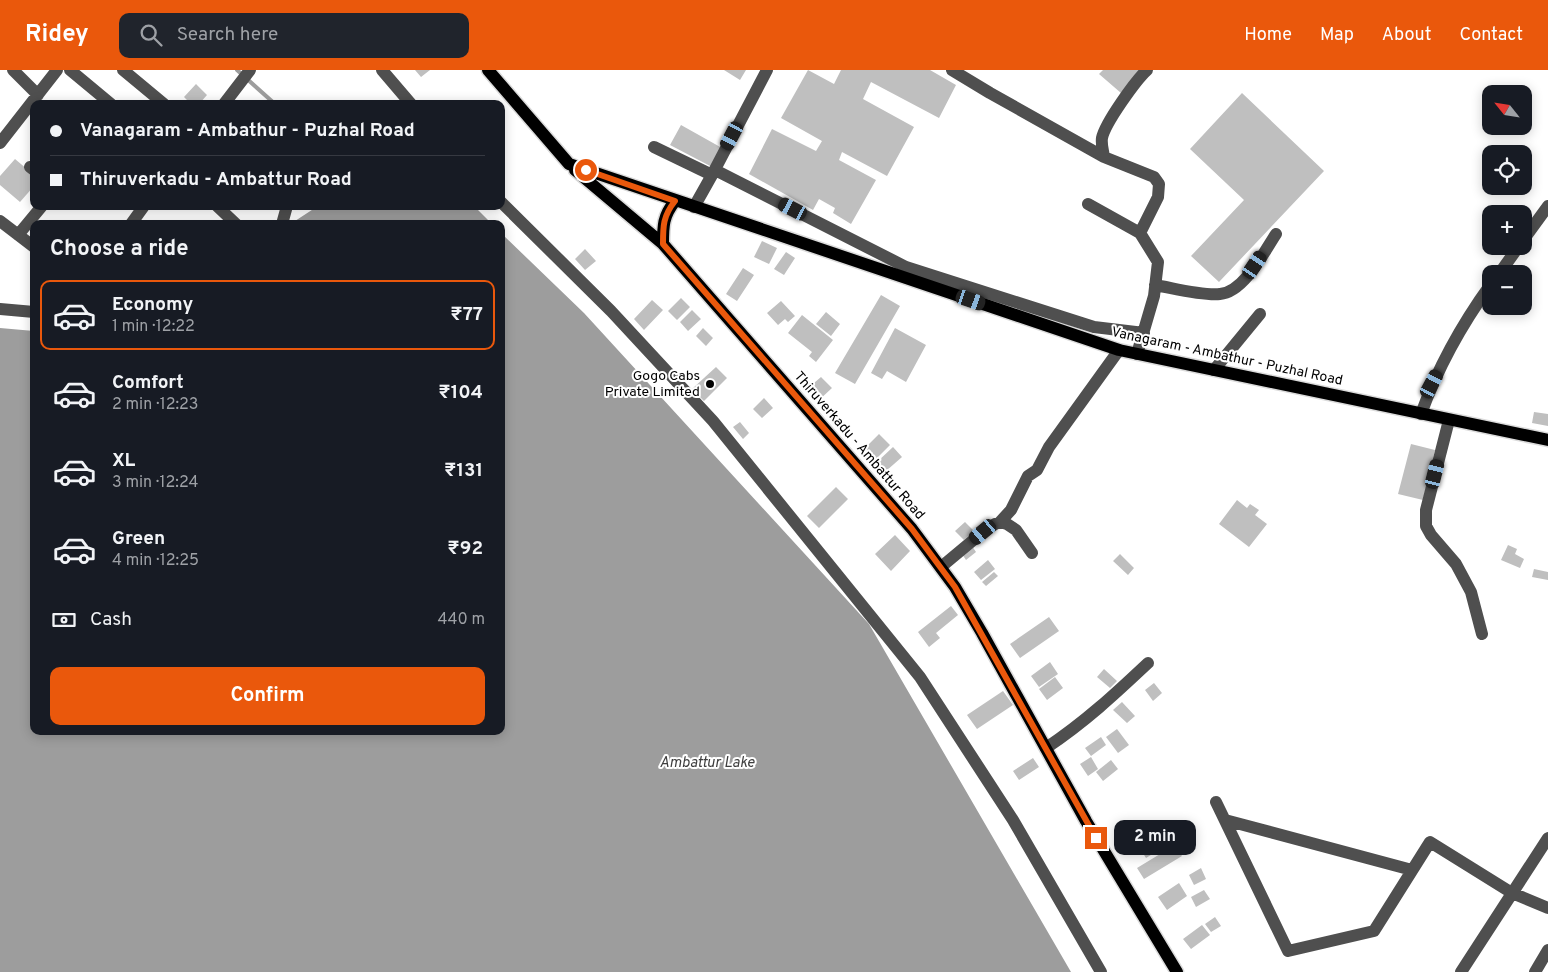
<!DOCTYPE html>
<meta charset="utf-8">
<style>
body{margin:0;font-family:Overpass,sans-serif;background:#20242c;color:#f1f3f6;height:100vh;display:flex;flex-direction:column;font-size:19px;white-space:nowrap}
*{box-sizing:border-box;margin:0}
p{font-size:16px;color:#9ea1a6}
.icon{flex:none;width:28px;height:28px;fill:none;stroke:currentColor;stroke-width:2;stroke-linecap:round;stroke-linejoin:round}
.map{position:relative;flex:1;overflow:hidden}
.sheet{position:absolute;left:30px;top:150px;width:475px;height:515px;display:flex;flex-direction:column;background:#171b24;border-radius:10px;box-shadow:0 2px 12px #0003}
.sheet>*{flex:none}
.hud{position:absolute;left:30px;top:30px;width:475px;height:110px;border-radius:10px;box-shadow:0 2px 12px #0003;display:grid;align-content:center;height:110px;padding:0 20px;background:#171b24}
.needle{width:32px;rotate:300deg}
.buttons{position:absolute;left:1482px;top:15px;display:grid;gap:10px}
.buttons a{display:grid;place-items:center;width:50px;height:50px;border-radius:10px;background:#171b24;box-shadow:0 2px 12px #0003;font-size:25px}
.end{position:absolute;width:22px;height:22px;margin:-11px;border:6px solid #ea580c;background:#fff;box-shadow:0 0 0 2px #fff}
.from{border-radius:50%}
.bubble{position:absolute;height:35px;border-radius:10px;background:#171b24;box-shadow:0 2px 12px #0003;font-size:16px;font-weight:700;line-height:35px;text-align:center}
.car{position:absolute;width:15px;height:30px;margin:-15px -8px;border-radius:6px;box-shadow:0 0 4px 1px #0007;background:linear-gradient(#222 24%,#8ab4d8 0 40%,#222 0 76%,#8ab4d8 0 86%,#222 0)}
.hud b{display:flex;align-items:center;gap:18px;height:48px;font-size:19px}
.hud b+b{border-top:1px solid #363941}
.hud i{width:12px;height:12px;background:#f1f3f6}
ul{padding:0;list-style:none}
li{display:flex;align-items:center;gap:15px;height:70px;margin:0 10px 8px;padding:0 10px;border:2px solid transparent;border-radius:10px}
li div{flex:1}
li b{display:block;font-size:19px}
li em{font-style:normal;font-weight:700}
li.active{border-color:#ea580c}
li>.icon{width:45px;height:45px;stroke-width:1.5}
h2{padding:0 20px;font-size:22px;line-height:60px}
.pay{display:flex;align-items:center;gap:12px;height:55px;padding:0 20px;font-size:19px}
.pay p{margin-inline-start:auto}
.button{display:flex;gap:10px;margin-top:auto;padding:10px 20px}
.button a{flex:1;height:58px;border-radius:10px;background:#ea580c;color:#fff;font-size:20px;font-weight:700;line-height:58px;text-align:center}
header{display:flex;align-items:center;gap:30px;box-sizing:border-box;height:70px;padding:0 25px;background:#ea580c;color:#fff}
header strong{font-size:24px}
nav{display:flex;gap:28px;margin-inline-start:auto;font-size:18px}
.search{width:350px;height:45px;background:#20242c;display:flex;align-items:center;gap:12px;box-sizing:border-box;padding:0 18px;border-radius:10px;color:#9ea1a6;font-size:19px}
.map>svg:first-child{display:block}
</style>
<header>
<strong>Ridey</strong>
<div class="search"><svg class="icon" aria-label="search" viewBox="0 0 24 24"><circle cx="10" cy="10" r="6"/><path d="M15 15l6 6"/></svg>Search here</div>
<nav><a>Home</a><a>Map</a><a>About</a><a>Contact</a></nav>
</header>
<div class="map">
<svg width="1548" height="902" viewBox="0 0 1548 902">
<rect width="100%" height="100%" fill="#fff"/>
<path fill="#9d9d9d" d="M318 136H474L492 154H294L295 151Z
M501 163 584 243 869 554 1071 902H0V258L34 261V661H501Z"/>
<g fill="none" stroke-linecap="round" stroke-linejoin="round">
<path stroke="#9d9d9d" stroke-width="4" d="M237 0 275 34"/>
</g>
<path fill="#bfbfbf" d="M415 0H430L421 7Z
M724 0H746L740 10Z
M808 0 834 14 841 0H930L956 15 939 48 871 12 863 29 914 57 887 106 842 82 839 90 876 110 851 154 833 143 835 138 819 129 813 140 749 104 772 59 816 81 822 71 781 48Z
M1103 0H1141L1121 23 1099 4Z
M196 14 207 25 199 34H191L184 27Z
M1242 23 1324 101 1219 212 1191 186 1244 130 1190 79Z
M681 55 722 78 712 97 670 75Z
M15 89 34 105V116L20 132 0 115V106Z
M762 171 777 178 769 194 754 187Z
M585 179 596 191 585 200 575 189Z
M786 182 795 188 784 205 774 199Z
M743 198 754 205 737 231 726 224Z
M881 225 900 236 855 314 835 303Z
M681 228 690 237 677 250 668 241Z
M652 230 663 240 644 260 634 249Z
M781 231 795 246 788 252 785 249 778 255 767 243Z
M692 240 701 249 688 261 680 252Z
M826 242 840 254 831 266 816 254Z
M802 245 833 270 816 292 809 286 812 282 788 263Z
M703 258 713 268 706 276 696 266Z
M895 258 926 275 906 312 887 301 882 309 871 303Z
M716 297 727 308 704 331 692 319Z
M821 307 832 318 818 331 807 319Z
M764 328 773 338 762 348 753 339Z
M1534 342 1548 344V356L1532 353Z
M740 352 749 363 743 369 733 357Z
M879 364 890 375 876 389 865 378Z
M1411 374 1435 380 1423 430 1398 424Z
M893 377 902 387 886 401 877 392Z
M836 417 848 429 819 458 807 446Z
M1237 430 1247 438 1250 434 1259 440 1255 445 1267 454 1249 477 1219 454Z
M965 452 974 461 964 470 955 461Z
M895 465 910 481 891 501 875 484Z
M1508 475 1517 479 1515 484 1524 489 1520 498 1501 490Z
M972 476 976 482 966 490 962 484Z
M1120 484 1134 498 1128 505 1113 491Z
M988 490 995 499 981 510 974 502Z
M1534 499 1548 502V510L1532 507Z
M994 502 998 506 986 516 982 512Z
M951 536 958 545 936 563 940 568 929 577 918 562Z
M1049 547 1059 561 1020 588 1010 574Z
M1050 592 1058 604 1039 617 1031 606Z
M1104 599 1117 611 1110 618 1097 607Z
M1055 607 1063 618 1047 630 1039 619Z
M1154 613 1162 623 1153 631 1145 620Z
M1003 621 1013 635 977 659 967 645Z
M1122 632 1135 646 1127 653 1113 640Z
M1117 659 1129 675 1118 683 1106 667Z
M1101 667 1106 675 1091 686 1085 678Z
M1091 687 1098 699 1088 706 1080 694Z
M1033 688 1039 697 1019 710 1013 701Z
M1111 690 1118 699 1103 711 1096 702Z
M1164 760 1182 786 1144 809 1137 798 1165 781 1155 767Z
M1152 769 1159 780 1146 788 1139 777Z
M1201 798 1206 809 1194 815 1189 805Z
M1179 813 1187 826 1167 840 1158 827Z
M1204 820 1210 829 1196 837 1191 827Z
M1215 847 1221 856 1211 862 1205 854Z
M1202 855 1210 865 1191 879 1183 869Z"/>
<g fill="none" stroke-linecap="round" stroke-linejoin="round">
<g stroke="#dbdbdb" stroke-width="15">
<path id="major" d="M488 0 569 94 1119 280 1548 370
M575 100 663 174 912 459 955 517 982 563 1086 751 1177 902
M663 174C663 156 663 146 675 131"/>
</g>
<path stroke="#4f4f4f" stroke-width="12" d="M13 0 38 25
M70 0 111 34
M123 0 164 34
M382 0 411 34
M952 0 990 23 1104 87
M224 34 250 0
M0 73 57 0
M654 77 712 105 767 0
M30 97 34 100
M715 100 906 197 1094 257 1144 263
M501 132 611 241 713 351 920 607 1013 750 1101 902
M1088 134 1140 163 1158 192 1154 226 1137 284
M217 136 236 154
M694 137 712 105
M0 151 34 177
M131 154 144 136
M282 154 287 136
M1140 163 1158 127 1159 114 1154 107 1104 87C1103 80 1101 74 1102 68 1105 53 1136 10 1147 0
M18 165 42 136
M1524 169 1548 136
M1499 204 1519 176
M1155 215C1173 218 1202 226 1220 224 1244 222 1264 182 1276 164
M0 239 34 242
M1214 300 1260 244
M1421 344C1438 297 1462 254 1491 214
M1449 350 1426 440V456L1431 465 1456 494 1471 522 1482 564
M1000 452 1011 440 1028 406 1037 400 1049 377 1119 280
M941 497 983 462 995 454 1000 452 1007 454 1016 460 1032 483
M1046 678C1085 652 1115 624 1148 593
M1216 732 1288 881 1374 861 1430 772 1512 823 1548 838
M1225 750 1412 800
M1461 902 1548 768
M1535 902 1548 880"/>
<use href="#major" stroke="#000" stroke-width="12"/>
</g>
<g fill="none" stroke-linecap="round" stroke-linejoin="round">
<path stroke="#ea580c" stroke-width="6" d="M586 100 675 131C663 146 663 156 663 174L912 459 955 517 1096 768"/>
</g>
<circle fill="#000" stroke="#fff" stroke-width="2" cx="710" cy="314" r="5"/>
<g text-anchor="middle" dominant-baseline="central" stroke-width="4" stroke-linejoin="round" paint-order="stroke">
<g font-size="14" fill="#000" stroke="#fff">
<text transform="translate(1227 287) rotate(12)">Vanagaram - Ambathur - Puzhal Road</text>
<text transform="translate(859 376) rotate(49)">Thiruverkadu - Ambattur Road</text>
</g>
<g font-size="14" fill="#000" stroke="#fff" text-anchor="end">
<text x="700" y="306">Gogo Cabs<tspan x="700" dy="16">Private Limited</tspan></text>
</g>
<g font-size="15" font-style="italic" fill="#3e3e3e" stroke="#fff">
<text x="707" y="693">Ambattur Lake</text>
</g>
</g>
</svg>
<div class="buttons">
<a><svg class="needle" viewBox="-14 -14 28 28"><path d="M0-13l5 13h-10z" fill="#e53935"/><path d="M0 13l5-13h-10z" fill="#9ea1a6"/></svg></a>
<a><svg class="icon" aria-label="locate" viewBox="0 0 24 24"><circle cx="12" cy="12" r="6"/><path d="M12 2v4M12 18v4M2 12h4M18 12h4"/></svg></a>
<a>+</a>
<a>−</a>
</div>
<i class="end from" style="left:586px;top:100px"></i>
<i class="end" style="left:1096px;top:768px"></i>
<div class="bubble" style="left:1114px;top:750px;width:82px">2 min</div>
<i class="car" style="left:732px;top:66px;rotate:208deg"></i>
<i class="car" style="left:793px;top:139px;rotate:297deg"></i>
<i class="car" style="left:1255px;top:195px;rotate:34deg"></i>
<i class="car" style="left:971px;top:230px;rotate:109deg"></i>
<i class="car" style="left:1432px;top:314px;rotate:28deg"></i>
<i class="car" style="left:1435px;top:404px;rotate:14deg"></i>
<i class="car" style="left:983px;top:462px;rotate:230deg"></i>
<div class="hud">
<b><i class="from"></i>Vanagaram - Ambathur - Puzhal Road</b>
<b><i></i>Thiruverkadu - Ambattur Road</b>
</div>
<section class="sheet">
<h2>Choose a ride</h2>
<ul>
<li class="active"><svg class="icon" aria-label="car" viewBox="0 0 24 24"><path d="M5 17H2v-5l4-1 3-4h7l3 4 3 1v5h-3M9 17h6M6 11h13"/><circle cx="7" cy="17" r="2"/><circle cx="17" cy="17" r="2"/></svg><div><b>Economy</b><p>1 min · 12:22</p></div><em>₹77</em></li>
<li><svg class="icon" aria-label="car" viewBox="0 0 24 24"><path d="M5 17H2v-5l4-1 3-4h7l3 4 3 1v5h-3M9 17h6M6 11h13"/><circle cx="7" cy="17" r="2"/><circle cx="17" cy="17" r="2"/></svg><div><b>Comfort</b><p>2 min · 12:23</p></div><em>₹104</em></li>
<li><svg class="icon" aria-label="car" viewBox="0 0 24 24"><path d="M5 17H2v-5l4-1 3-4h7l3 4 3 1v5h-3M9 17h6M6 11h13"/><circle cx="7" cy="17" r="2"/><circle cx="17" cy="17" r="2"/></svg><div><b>XL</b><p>3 min · 12:24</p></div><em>₹131</em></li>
<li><svg class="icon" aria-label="car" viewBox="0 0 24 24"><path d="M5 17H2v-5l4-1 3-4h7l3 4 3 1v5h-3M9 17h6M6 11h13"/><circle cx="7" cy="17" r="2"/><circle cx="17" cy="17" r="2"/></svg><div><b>Green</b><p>4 min · 12:25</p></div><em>₹92</em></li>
</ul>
<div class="pay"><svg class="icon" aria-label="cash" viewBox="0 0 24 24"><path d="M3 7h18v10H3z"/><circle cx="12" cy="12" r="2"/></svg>Cash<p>440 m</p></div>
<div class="button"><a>Confirm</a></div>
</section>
</div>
